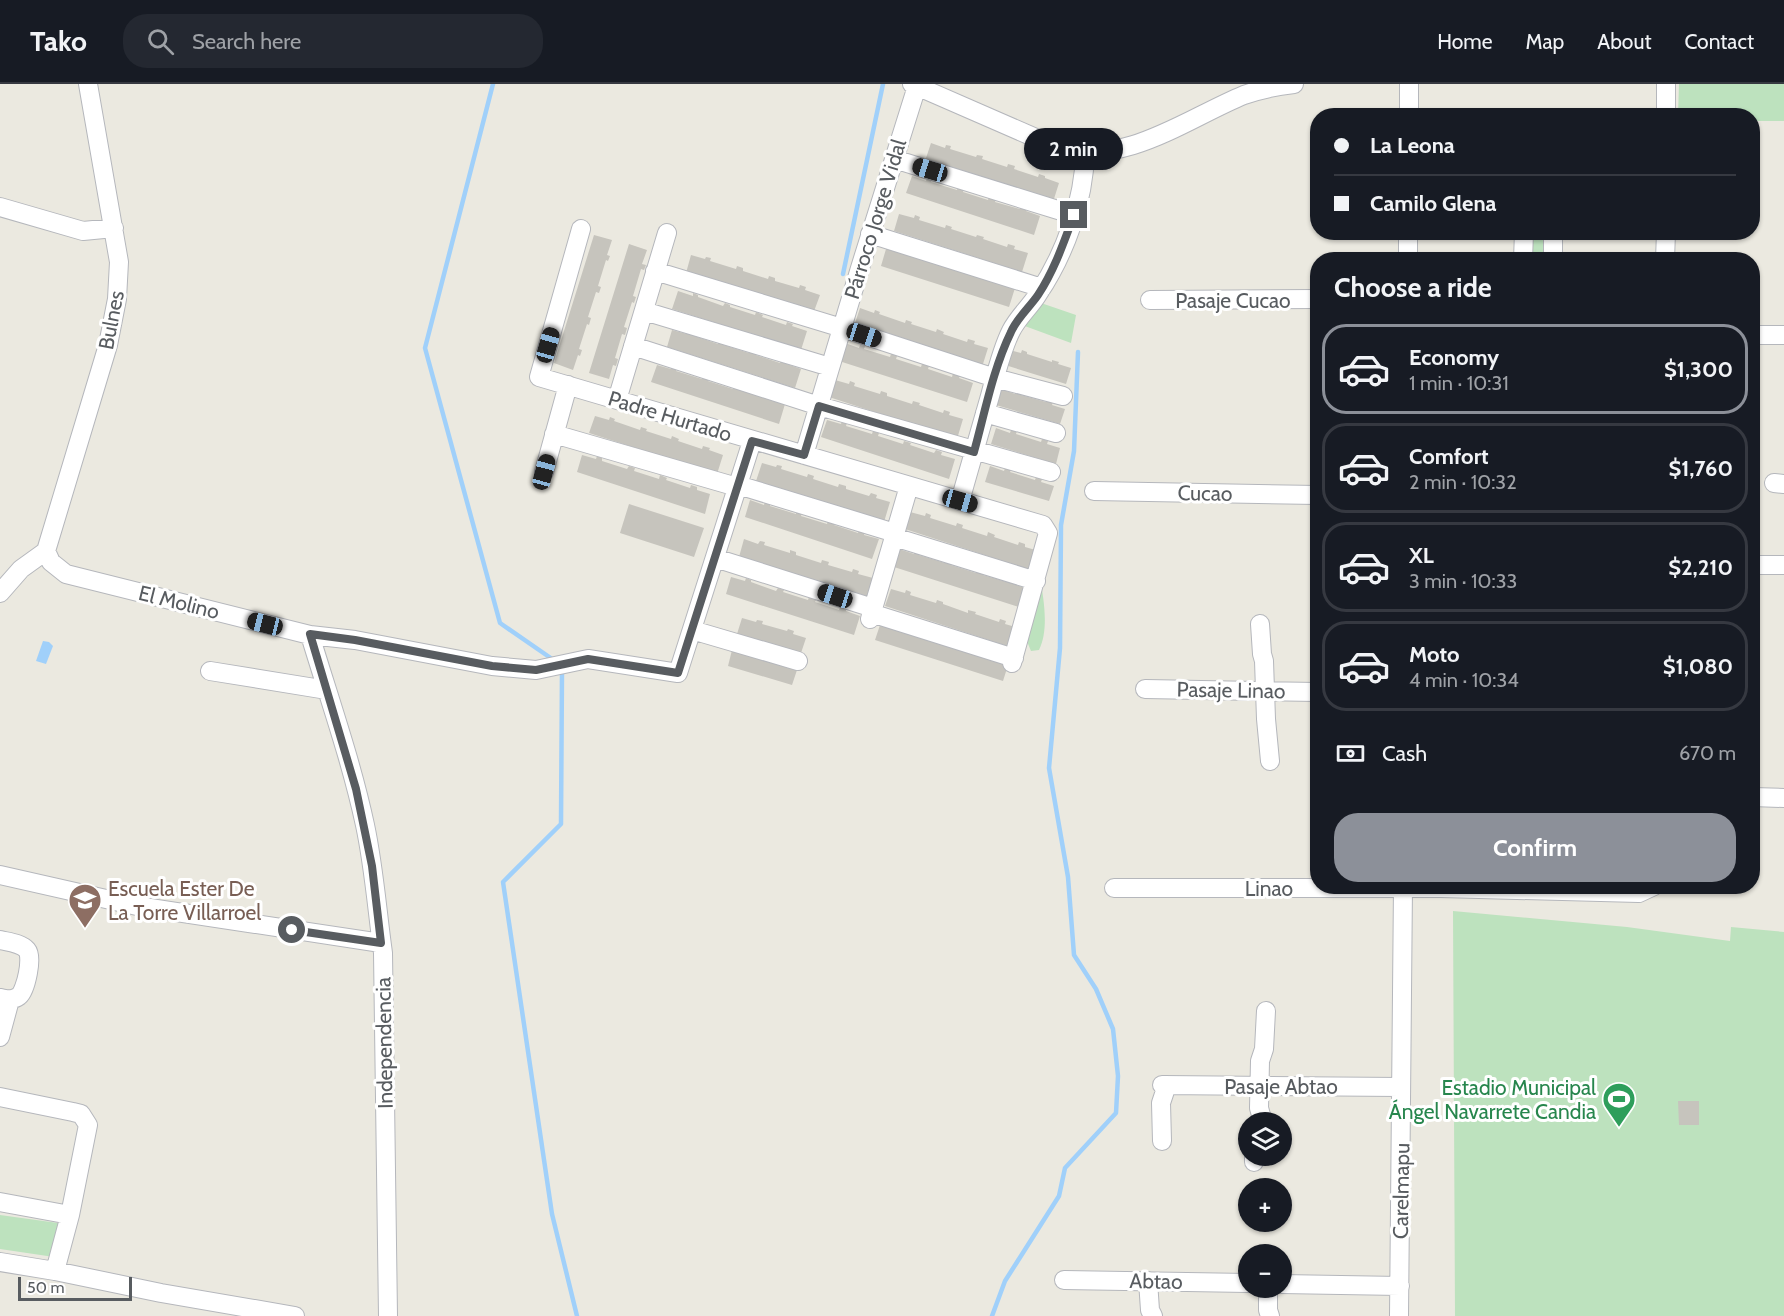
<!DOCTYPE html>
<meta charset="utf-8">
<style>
body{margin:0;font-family:Cabin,sans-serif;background:#242831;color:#f1f3f6;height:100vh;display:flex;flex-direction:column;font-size:22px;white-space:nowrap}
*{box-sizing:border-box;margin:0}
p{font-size:20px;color:#9ea1a6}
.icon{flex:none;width:33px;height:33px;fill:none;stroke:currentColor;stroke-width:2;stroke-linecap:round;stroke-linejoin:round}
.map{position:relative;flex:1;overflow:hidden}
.details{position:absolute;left:1310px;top:168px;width:450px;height:642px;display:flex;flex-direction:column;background:#171b24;border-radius:24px;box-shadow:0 2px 4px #0004}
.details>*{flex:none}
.guide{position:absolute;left:1310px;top:24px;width:450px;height:132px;border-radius:24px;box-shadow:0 2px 4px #0004;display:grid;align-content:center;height:132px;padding:0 24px;background:#171b24}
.tools{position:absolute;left:1238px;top:1028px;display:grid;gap:12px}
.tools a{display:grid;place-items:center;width:54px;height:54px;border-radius:50%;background:#171b24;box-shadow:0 2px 4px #0004;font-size:30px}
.scale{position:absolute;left:18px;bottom:15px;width:114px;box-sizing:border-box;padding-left:6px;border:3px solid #585c60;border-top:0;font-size:16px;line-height:21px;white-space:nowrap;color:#585c60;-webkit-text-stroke:4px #fff;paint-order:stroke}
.end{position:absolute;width:27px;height:27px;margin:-14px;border:8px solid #585c60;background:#fff;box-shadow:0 0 0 3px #fff}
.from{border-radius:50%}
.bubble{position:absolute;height:42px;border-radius:21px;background:#171b24;box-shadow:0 2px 4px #0004;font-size:20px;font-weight:700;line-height:42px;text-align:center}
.car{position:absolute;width:18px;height:36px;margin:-18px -9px;border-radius:8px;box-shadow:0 0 4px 2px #0007;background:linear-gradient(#222 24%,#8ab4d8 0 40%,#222 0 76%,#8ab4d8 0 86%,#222 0)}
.guide b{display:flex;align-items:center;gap:21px;height:57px;font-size:22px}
.guide b+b{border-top:2px solid #363941}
.guide i{width:15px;height:15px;background:#f1f3f6}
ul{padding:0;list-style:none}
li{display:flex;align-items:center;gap:18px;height:90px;margin:0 12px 9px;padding:0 12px;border:3px solid #363941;border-radius:24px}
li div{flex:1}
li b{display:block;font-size:22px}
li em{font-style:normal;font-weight:700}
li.current{border-color:#8c9099}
li>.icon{width:54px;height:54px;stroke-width:1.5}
h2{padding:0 24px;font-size:27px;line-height:72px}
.pay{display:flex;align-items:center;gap:15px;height:66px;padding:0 24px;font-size:22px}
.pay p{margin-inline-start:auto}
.cta{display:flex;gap:12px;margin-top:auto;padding:12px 24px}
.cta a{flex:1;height:69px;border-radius:24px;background:#8c9099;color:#fff;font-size:24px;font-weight:700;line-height:69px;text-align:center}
header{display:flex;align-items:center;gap:36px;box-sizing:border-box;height:84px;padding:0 30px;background:#171b24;border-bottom:2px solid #363941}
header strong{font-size:28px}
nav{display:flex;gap:33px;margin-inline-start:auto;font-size:21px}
.search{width:420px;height:54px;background:#242831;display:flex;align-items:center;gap:15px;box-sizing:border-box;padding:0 21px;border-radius:24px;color:#9ea1a6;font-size:22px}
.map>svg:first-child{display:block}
</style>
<header>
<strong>Tako</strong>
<div class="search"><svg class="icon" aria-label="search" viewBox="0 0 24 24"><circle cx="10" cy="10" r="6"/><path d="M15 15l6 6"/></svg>Search here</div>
<nav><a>Home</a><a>Map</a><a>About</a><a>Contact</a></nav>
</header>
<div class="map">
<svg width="1784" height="1232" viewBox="0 0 1784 1232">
<rect width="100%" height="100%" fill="#ebe9e0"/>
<path fill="#bde2be" d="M1679 0H1784V37H1752V32L1678 31Z
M1528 149H1549V175L1528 176Z
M1041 219 1076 231 1071 259 1022 241Z
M1040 494C1044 516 1049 546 1039 566L1031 567 1026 555Z
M1453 827 1627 843 1730 857 1731 843 1784 848V1232H1455Z
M0 1131 58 1139 54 1173 0 1165Z"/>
<path fill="#a0d0fa" d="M43 557 49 558 53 562 46 580 36 577Z"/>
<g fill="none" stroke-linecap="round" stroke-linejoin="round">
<path stroke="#a0d0fa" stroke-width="4.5" d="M493 0 425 264 500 539 555 577
M843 190 883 0
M562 585 561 740 503 798 552 1130 577 1232
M992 1232 1005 1197 1059 1112 1065 1084 1116 1029 1118 992 1113 945 1096 905 1074 871 1068 793 1049 684 1060 564 1061 441 1074 367 1078 268"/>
</g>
<path fill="#c6c4bd" d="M931 59 945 64 946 61 951 62 950 65 976 73 977 71 983 72 982 75 1007 83 1008 80 1015 82 1014 85 1038 93 1039 90 1045 92V94L1059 99 1053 118 925 77Z
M912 92 926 97 927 94 932 95 931 98 957 106 958 103 964 105 963 108 988 116 989 113 996 115 995 118 1020 125 1021 122 1027 124 1026 127 1040 132 1034 151 906 109Z
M899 130 914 134 915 131 920 133 919 136 945 144 946 141 952 143 951 145 976 153 977 151 984 153 983 155 1007 163 1008 160 1015 162 1014 165 1028 169 1022 188 894 147Z
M594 151 612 156 607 171 610 172 608 177 606 176 598 202 601 203 599 209 596 208 588 233 591 234 589 241 587 240 579 265 582 266 580 272 578 271 573 286 554 279Z
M629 160 647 166 642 180 646 181 644 186 641 185 633 212 636 213 634 219 632 218 624 243 627 244 625 251 622 250 615 274 618 275 616 282 613 281 609 295 589 289Z
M886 165 901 169 902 166 906 171 932 179 933 176 1015 204 1009 223 881 182Z
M691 171 705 175 706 173 711 174 710 177 736 185 737 182 743 184V187L768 195 769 192 775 194V197L799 204 800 201 806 203 805 206 820 211 813 230 686 189Z
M678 207 693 212V209L698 211V213L723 222 725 219 730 221V223L755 231 756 228 763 231 762 233 786 241 787 238 793 240 792 242 807 247 801 266 672 225Z
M860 224 874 229 875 226 880 228 879 230 905 239 906 236 912 238 911 240 936 248 937 245 944 248 943 250 967 258 968 255 975 257 974 260 988 264 982 283 854 242Z
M672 246 687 250V247L693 249 692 251 718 260 719 257 725 259 724 261 749 269 750 266 757 269 756 271 780 279 781 276 787 278V280L801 285 795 304 667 263Z
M845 259 859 264 860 261 865 262 864 265 890 273 891 270 897 272 896 275 921 283 922 280 929 282 928 285 952 293 953 289 960 292 959 294 973 299 967 318 839 277Z
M1006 265 1021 269 1022 266 1027 268V270L1052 278V276L1059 278 1058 280 1071 284 1066 300 1002 280Z
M657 281 671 285 672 282 677 284 676 287 702 295 703 292 709 294 708 297 733 305 734 302 741 304V306L765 314 766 311 785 320 779 340 651 298Z
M835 296 849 300 850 297 855 299 854 302 880 310 881 307 887 309V312L912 320 913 317 920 319 919 321 943 329 944 326 950 328 949 331 963 335 957 355 829 313Z
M1001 305 1015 310 1016 307 1021 309V311L1046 318V316L1053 318 1052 321 1065 325 1060 340 996 321Z
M595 332 609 336 610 333 615 335 614 337 640 346 641 343 647 345 646 347 671 355 672 352 679 355 678 357 702 365 703 362 710 364 709 366 723 371 717 390 589 349Z
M827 336 841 340 842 337 847 339 846 342 872 350 873 347 879 349 878 352 903 360 904 357 911 359 910 361 934 369 936 366 942 368 941 371 955 375 949 395 821 353Z
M996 344 1010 349 1011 346 1017 347 1016 350 1041 358 1042 355 1048 357 1047 360 1060 364 1056 380 991 360Z
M582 371 596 375 597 372 602 374V377L627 385 629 382 635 384 634 387 659 395 660 391 667 394 666 396 690 404 691 401 697 403V406L710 410 705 430 577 388Z
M762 379 776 383 777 381 782 382 781 385 807 393 808 390 814 392 813 395 838 403 839 400 846 402V405L869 412 871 409 877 411 876 414 890 418 884 438 756 397Z
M990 382 1004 387 1005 384 1011 386 1010 388 1035 396 1036 393 1042 395 1041 398 1054 402 1049 417 985 398Z
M750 416 764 421 765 417 770 419V422L796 430V427L802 429 801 432 827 440 828 437 834 439V441L858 449 859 446 865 448 864 451 879 455 872 475 745 433Z
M629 420 704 444 694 473 620 449Z
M910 428 925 432 926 429 931 431 930 434 956 442 957 439 963 441 962 444 987 452 988 448 995 451 994 453 1018 461 1019 458 1025 460V463L1039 467 1033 487 905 445Z
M744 455 758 460 760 457 765 458 764 461 790 469V466L796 468V471L821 479 822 476 829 478 828 481 852 488 853 485 859 487 858 490 873 494 866 514 739 473Z
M899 465 914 470V467L920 468 919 471 945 479 946 476 952 478 951 481 976 489 977 486 984 488 983 491 1007 498 1008 496 1014 498V500L1028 505 1022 524 894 483Z
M731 493 745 497 746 494 751 496V498L776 507 778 504 784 506 783 508 808 516 809 513 816 516 815 518 839 526 840 523 846 525V527L860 532 854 551 726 510Z
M891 505 905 509 906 506 911 508 910 511 936 519 937 516 943 518V520L968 529V526L976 528 975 530 999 538 1000 535 1006 537 1005 540 1019 544 1013 564 885 522Z
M742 534 756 538 757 536 763 537 762 540 787 547 788 545 794 547 793 550 806 554 801 569 737 550Z
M881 538 1009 578 1003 597 875 556Z
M732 566 797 586 792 601 728 582Z
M1678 1017H1699V1041H1679Z"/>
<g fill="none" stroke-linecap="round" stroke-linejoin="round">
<g stroke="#b5b7bc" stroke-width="20">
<path id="minor" d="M912 0 1061 65C1127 81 1186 35 1244 11 1261 5 1277 2 1294 0
M1409 32V0
M1666 32V0
M894 75 1074 131
M0 123 83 147 114 144
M581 145 539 293 1043 441 1048 449 1012 579
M870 150 1042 204
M1408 176V148
M1523 176 1524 148
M1553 176V148
M1665 176 1666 148
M655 187 842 244 995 294 1063 312
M1150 216 1317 215
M644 227 830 283
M1752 251H1784
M633 262 819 322 1051 388
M617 316 667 149
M985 329 1056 349
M554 350 737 403
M804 371 860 184 917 2
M544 388 568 301
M1774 399 1784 400
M738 401 895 449
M1094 407 1317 411
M960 417C970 382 980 347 990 312 996 290 1001 267 1011 247 1018 233 1030 223 1038 210 1065 170 1084 117 1085 69
M894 453 1036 497
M46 467 51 478 66 490 310 551 355 556 492 582 536 586 588 575 678 589 752 357
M46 467 108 261 117 215 119 178 88 0
M715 474 873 524
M1752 481H1784
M0 509 21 485 46 467
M871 529 1014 574
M870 535 909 402
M1260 540 1262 570 1264 577 1266 635 1270 677
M692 546 798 577
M310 551C329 614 351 676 365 741 374 783 377 826 383 869L388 1232
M210 587 327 606
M1145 605 1317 608
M1752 713 1784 714
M0 791 137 822 381 859
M1114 804H1441L1639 809 1654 802
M0 856C8 858 21 859 27 866 33 873 26 906 19 912 12 917 7 915 0 914
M0 953 10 916
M1162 1001 1401 1003
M0 1013 73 1028 81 1030 88 1041 70 1131 55 1187
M1263 1038 1259 1024 1260 977 1264 965 1266 927
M1162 1057 1161 1019 1167 1001
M1254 1078V1071
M0 1118 70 1131
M0 1178 55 1187 161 1209 295 1232
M1064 1196 1248 1199
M1148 1197 1150 1226 1153 1232
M1281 1200 1400 1202
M1268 1203V1226L1270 1232
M1399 1232 1403 802"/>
</g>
<use href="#minor" stroke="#fff" stroke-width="18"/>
</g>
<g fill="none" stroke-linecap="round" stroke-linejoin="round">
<path stroke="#585c60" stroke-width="8" d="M292 846 381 859 372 782 356 705 310 550 355 556 492 582 536 586 588 575 678 589 752 357 804 371 819 322 974 368C985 328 993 285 1011 248 1017 234 1029 224 1038 211 1054 187 1064 158 1074 131"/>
</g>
<defs>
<g id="school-pin" transform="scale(1.725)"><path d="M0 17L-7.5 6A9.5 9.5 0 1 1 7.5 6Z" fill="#8d6e63" stroke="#fff"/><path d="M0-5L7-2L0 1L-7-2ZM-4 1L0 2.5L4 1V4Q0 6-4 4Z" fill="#fff"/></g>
<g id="stadium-pin" transform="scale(1.725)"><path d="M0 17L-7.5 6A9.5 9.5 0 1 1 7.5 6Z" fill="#2e9e5b" stroke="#fff"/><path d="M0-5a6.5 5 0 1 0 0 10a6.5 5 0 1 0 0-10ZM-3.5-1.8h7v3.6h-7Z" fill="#fff"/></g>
</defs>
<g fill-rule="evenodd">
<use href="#school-pin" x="85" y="816"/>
<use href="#stadium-pin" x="1619" y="1015"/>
</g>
<g text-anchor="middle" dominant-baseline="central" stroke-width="6" stroke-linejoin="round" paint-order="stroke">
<g font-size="21" fill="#585c60" stroke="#fff">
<text transform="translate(875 135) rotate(-73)">Párroco Jorge Vidal</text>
<text x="1233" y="216">Pasaje Cucao</text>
<text transform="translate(111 236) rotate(-79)">Bulnes</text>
<text transform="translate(670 332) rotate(17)">Padre Hurtado</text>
<text transform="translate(1205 409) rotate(1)">Cucao</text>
<text transform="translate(179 518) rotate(14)">El Molino</text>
<text transform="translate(1231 606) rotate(1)">Pasaje Linao</text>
<text x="1269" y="804">Linao</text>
<text transform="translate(384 959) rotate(-91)">Independencia</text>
<text x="1281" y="1002">Pasaje Abtao</text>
<text transform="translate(1401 1107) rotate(-89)">Carelmapu</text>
<text transform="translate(1156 1197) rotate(1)">Abtao</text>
</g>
<g font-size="21" fill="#785e54" stroke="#fff" text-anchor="start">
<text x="108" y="804">Escuela Ester De<tspan x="108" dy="24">La Torre Villarroel</tspan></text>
</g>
<g font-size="21" fill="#27864d" stroke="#fff" text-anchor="end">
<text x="1596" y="1003">Estadio Municipal<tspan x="1596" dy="24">Ángel Navarrete Candia</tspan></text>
</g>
</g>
</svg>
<div class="tools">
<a><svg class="icon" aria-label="layers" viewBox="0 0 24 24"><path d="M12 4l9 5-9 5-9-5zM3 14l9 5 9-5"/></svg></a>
<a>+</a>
<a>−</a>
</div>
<div class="scale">50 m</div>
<i class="end from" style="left:292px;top:846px"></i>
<i class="end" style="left:1074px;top:131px"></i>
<div class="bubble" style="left:1024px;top:44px;width:99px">2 min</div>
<i class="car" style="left:930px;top:86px;rotate:287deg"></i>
<i class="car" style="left:864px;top:251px;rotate:108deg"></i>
<i class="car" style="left:548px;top:261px;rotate:16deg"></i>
<i class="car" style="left:544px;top:388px;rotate:15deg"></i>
<i class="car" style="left:960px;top:417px;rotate:106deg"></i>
<i class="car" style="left:835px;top:512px;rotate:288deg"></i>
<i class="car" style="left:265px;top:540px;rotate:284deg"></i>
<div class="guide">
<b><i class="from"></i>La Leona</b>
<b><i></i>Camilo Glena</b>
</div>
<section class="details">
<h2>Choose a ride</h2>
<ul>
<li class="current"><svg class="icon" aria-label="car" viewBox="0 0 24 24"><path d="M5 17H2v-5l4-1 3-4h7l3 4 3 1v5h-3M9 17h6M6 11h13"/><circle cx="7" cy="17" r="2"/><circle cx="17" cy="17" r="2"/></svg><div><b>Economy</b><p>1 min · 10:31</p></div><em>$1,300</em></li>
<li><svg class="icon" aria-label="car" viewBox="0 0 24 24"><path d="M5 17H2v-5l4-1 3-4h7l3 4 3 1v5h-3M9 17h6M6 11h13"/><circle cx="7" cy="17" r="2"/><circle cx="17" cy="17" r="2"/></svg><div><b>Comfort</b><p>2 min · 10:32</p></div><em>$1,760</em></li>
<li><svg class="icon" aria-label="car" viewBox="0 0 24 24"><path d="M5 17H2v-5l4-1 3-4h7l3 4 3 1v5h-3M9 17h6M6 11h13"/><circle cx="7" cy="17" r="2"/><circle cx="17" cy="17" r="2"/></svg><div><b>XL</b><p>3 min · 10:33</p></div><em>$2,210</em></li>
<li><svg class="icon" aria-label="car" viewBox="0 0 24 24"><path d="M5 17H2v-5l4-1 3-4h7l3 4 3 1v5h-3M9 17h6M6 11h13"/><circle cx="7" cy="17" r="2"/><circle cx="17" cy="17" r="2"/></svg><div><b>Moto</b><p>4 min · 10:34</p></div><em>$1,080</em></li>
</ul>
<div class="pay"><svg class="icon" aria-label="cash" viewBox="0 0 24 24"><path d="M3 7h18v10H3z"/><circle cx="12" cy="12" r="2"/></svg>Cash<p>670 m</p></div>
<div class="cta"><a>Confirm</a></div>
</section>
</div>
